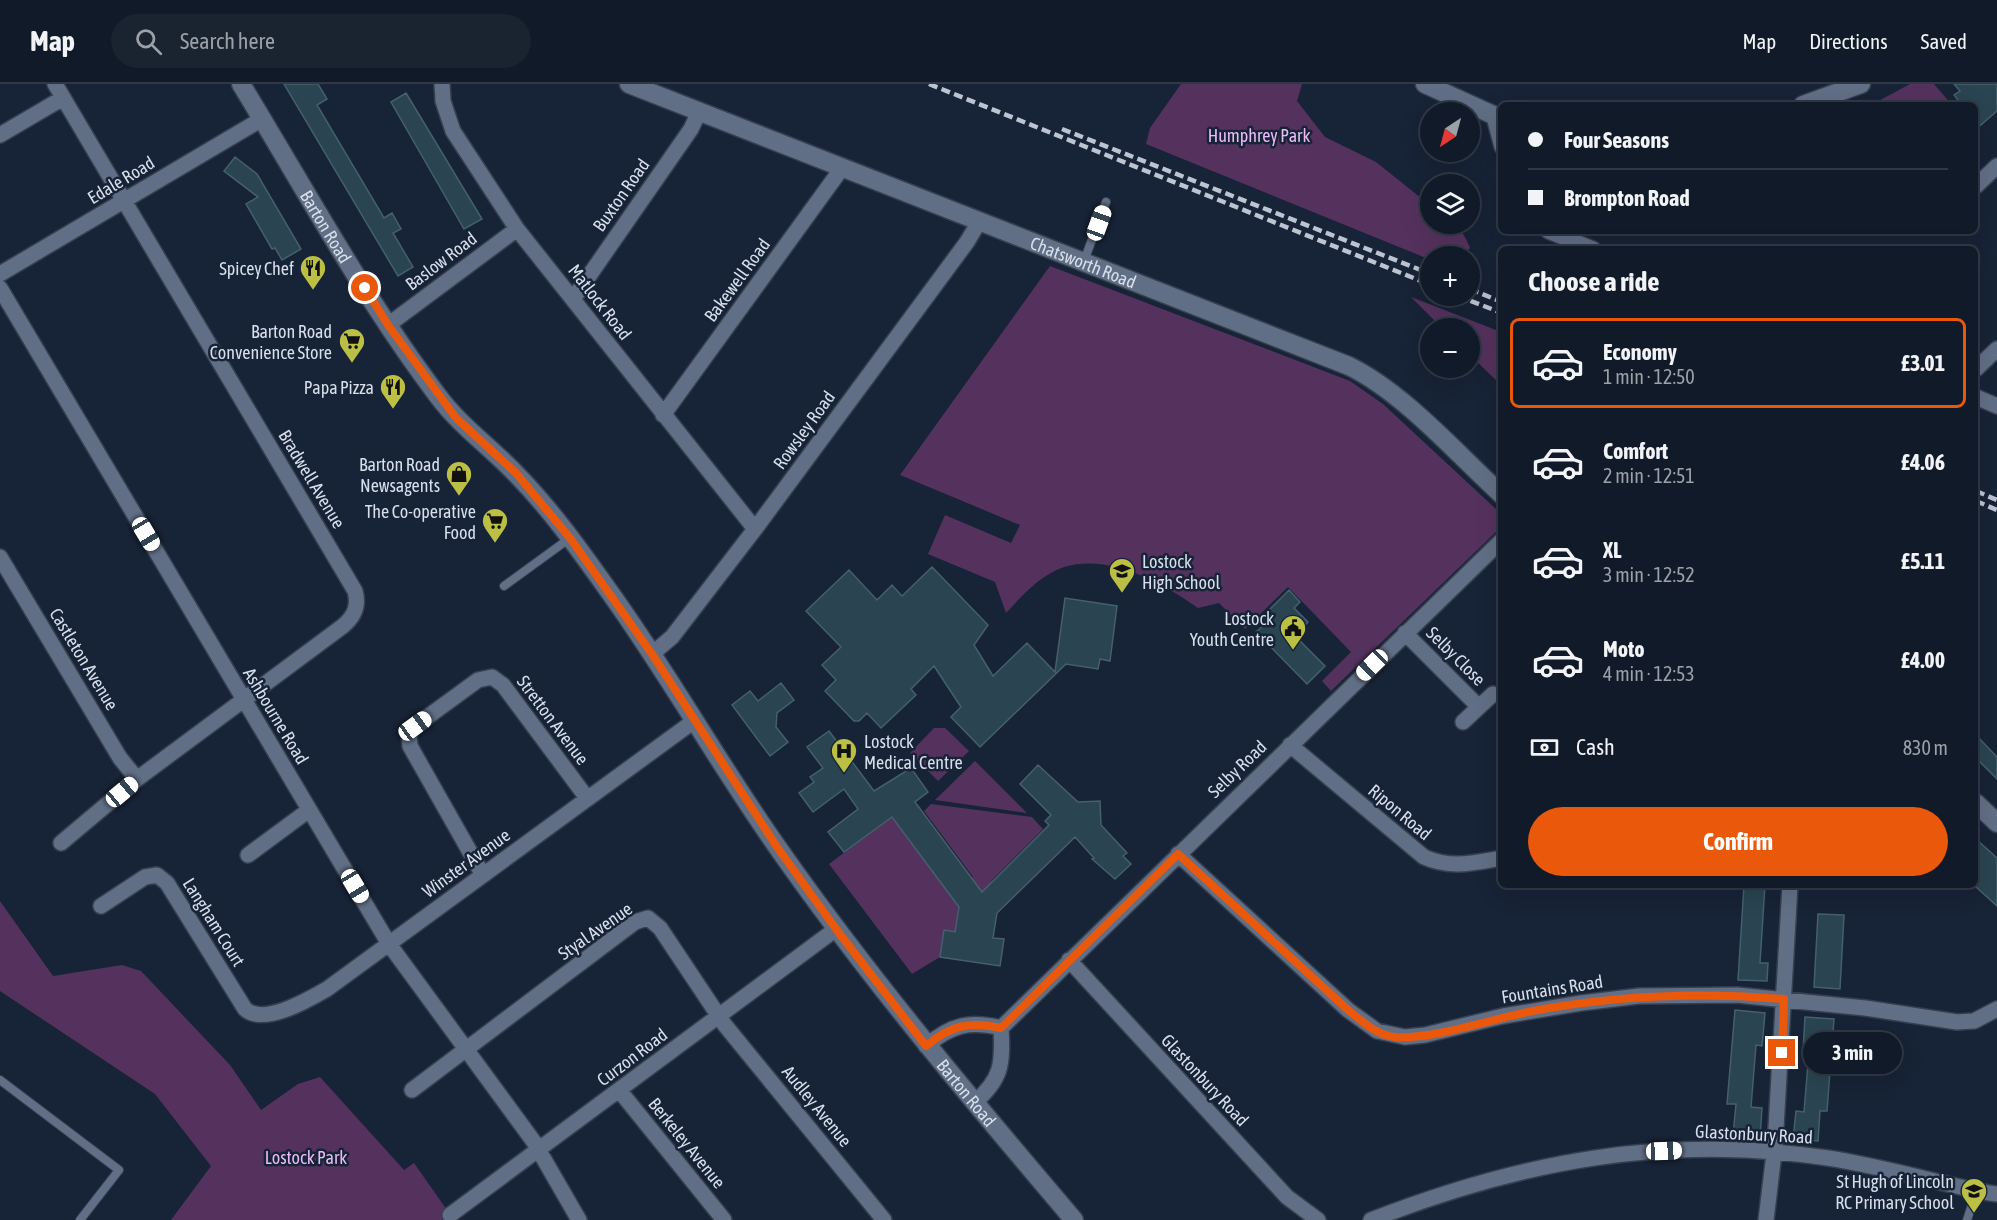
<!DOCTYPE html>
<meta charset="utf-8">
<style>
body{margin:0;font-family:"Asap Condensed",sans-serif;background:#1a2330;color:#f1f3f6;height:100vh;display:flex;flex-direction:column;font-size:22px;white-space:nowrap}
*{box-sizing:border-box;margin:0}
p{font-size:20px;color:#9ca1a8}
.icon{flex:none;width:33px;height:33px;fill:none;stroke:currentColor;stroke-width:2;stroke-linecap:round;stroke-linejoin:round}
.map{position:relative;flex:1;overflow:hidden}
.sheet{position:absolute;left:1498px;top:162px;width:480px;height:642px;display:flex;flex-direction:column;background:#111a28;border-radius:9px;box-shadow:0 6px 24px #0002,0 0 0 2px #303845}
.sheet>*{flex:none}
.hud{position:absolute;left:1498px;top:18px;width:480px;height:132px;border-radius:9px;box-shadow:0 6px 24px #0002,0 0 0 2px #303845;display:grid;align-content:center;height:132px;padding:0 30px;background:#111a28}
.needle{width:39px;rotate:216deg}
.controls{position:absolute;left:1420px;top:18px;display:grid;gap:12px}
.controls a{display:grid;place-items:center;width:60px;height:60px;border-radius:50%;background:#111a28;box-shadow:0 6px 24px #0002,0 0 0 2px #303845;font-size:30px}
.end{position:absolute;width:27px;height:27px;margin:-14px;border:8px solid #ea580c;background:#fff;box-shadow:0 0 0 3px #fff}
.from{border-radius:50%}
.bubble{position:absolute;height:42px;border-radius:21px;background:#111a28;box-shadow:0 6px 24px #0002,0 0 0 2px #303845;font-size:20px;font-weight:700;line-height:42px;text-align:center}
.car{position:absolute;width:18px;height:36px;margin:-18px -9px;border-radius:8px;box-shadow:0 0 4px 2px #0007;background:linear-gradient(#fff 24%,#345 0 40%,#fff 0 76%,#345 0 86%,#fff 0)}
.hud b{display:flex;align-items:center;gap:21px;height:57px;font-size:22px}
.hud b+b{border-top:2px solid #303845}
.hud i{width:15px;height:15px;background:#f1f3f6}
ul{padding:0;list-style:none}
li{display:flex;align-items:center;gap:18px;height:90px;margin:0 12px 9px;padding:0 18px;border:3px solid transparent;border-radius:9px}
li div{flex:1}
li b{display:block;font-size:22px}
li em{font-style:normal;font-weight:700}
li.current{border-color:#ea580c}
li>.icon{width:54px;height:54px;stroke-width:1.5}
h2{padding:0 30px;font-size:27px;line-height:72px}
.pay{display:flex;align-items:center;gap:15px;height:66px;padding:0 30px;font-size:22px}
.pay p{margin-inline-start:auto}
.primary-button{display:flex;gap:12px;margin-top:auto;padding:12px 30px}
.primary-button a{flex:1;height:69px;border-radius:36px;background:#ea580c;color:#fff;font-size:24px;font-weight:700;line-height:69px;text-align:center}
header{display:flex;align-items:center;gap:36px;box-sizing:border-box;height:84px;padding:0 30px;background:#111a28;border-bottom:2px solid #303845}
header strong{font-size:28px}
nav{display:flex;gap:33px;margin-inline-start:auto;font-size:21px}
.search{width:420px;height:54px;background:#1a2330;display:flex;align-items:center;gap:15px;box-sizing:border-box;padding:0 21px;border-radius:33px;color:#9ca1a8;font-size:22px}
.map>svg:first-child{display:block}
</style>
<header>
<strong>Map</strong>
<div class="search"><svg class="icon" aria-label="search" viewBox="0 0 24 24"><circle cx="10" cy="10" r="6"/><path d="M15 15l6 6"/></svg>Search here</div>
<nav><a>Map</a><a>Directions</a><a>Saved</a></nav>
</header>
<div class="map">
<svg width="1997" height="1136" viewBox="0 0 1997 1136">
<rect width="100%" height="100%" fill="#172336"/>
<path fill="#55325e" d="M1181 0H1302L1297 17 1325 53 1376 78 1431 122V140C1457 140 1460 140 1470 164L1462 172H1431V176L1146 60 1150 44Z
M1910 0H1934L1952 21H1871Z
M1050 182 1350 297 1383 320 1497 426 1499 445 1331 607 1322 597 1351 568 1288 503 1245 545 1219 519 1198 524C1163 499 1109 469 1064 483 1040 491 1023 511 1006 529L995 498 928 470 945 431 1011 459 1020 441 900 391Z
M1411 213 1501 248V301L1470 271V244H1442Z
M934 644H945L969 667 938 697 910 669Z
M975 677 1027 729 935 716Z
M931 720 1032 733 1043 745 991 797 996 803 991 808 970 806 965 800 973 793 924 727Z
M892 733 959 823 955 848 944 847 940 873 912 890 829 780Z
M0 817 53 892 122 881 141 887 230 981 261 1026 298 1000 320 993 404 1086 414 1079 454 1136H171L211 1082 155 1010 0 907Z"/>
<path fill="#2a4451" stroke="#44606e" stroke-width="1.5" d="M284 0H318L327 15 317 21 384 134 392 129 401 145 393 149 413 183 398 192Z
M1954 0H1997V27L1976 45V21H1962L1954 11 1960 7Z
M406 9 482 135 464 145 391 18Z
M235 73 257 90 301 165 282 176 275 164 272 165 246 120 258 113 224 87Z
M932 483 988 541 974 561 993 592 1027 559 1055 588 1065 514 1117 522 1110 577 1100 575 1098 585 1066 580 980 663 951 633 961 623 934 582 911 605 916 611 881 644 867 629 859 637H854L825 607 836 596 822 581 841 563 806 527 849 486 877 516 892 501 902 512Z
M1289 506 1300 518 1294 524 1308 538 1295 552 1325 582 1307 600 1256 548 1265 540 1260 535Z
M781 599 794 616 777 629 776 643 788 658 770 672 732 621 750 607 758 617Z
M829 647 874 707 911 684 928 708 915 718 982 808 1049 741 1045 737 1051 731 1020 700 1038 681 1078 718 1100 717 1101 741 1127 769 1123 772 1131 780 1115 795 1092 775 1094 774 1075 753 997 829 993 854 1004 855 1000 882 940 873 944 846 955 848 959 823 892 733 844 768 828 748 858 725 844 705 813 728 799 709 814 698 810 693 823 684 807 663Z
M1976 651 1997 673V695L1976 674Z
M1976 755 1997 774V822L1976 803Z
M1744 801H1765L1760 879H1768L1767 897 1738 896Z
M1818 830 1844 831 1840 905 1814 903Z
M1735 926 1765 929 1762 962 1756 961 1751 1023 1762 1024 1760 1054 1733 1051 1736 1020H1727Z
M1805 933 1834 935 1827 1027H1820L1818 1057 1793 1055 1796 1027 1804 1028 1809 967H1803Z"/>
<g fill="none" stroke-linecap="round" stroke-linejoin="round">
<g stroke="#363f4f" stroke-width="10">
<path id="service" d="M1084 177 1106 118
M504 502 570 454
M0 996 119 1086 80 1136
M1967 1136 1977 1106"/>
</g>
<g stroke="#363f4f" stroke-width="18">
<path id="minor" d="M55 0 355 507C359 521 355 532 343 542L137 695 61 759
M442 0 443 17 453 47 517 145 755 445
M1494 33 1502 63
M0 51 63 14
M1976 102 1997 82
M1548 147 1593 165
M0 190 262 35
M0 204 389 860 534 1058 579 1136
M573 215 691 45 699 28
M388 241 517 145
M1976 285 1997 265
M1976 313 1997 322
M663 331 842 84
M0 473 120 674 137 695
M1405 549 1479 623
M652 570 672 553 755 445 967 158 979 138
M1463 638 1493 610
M1290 661 1424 773C1451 785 1473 779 1502 774
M1178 770 1348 926 1377 947 1405 953 1425 951 1503 932 1581 919 1639 912 1737 911 1865 924 1957 938 1974 937 1997 925
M248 771 309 726
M483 791 410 662 409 649 415 642 478 596 492 593 503 601 587 714
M101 822 145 793 157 791 167 799 245 925C264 942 308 916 327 905L694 637
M1069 876 1287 1113 1318 1136
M1001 944 1502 456
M926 962C951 941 970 936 1001 944 1003 980 1002 995 974 1019
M412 1006 635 838 648 834 660 844 724 940 884 1136
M619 1006 724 1136
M450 1131 836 845
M1371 1136C1522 1077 1666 1050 1828 1074 1866 1080 1902 1089 1939 1098 1958 1102 1978 1108 1997 1110
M1766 1136 1775 1061 1790 801"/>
</g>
<g stroke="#363f4f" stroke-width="21">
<g id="tertiary">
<path id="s1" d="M241 0C305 105 364 214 438 312 461 343 492 364 518 392 551 426 579 465 606 503 667 587 718 679 778 764 869 894 971 1015 1074 1136"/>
<path id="s2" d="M629 0 1349 282C1404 309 1456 369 1502 411"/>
<path d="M1425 0 1502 35"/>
<path d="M1803 21 1861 0"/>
<path d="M1976 719 1997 739"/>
</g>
</g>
<use href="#service" stroke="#616f86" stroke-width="8"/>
<use href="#minor" stroke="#616f86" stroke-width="15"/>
<use href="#tertiary" stroke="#616f86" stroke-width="18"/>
<path stroke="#bcc4d2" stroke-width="4.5" stroke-dasharray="9 4.5" stroke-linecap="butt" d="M929 0 1431 201
M1062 45 1431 190
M1470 205 1502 218
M1458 212 1502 229
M1976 407 1997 416
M1976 417 1997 426"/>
</g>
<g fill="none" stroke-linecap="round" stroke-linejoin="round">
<path stroke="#ea580c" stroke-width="8" d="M365 204 388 241 456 334 516 389 570 454 652 570 777 763 836 845 926 962C951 941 970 937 1001 944L1178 770 1348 926C1362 937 1376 951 1395 953 1434 956 1497 933 1538 926 1620 911 1701 908 1784 915L1782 969"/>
</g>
<defs>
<g id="restaurant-pin" transform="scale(1.35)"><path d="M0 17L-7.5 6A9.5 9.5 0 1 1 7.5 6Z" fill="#bbc045" stroke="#172336"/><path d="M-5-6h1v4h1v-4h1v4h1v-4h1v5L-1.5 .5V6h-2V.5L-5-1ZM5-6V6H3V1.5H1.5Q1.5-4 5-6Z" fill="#111"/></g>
<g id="supermarket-pin" transform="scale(1.35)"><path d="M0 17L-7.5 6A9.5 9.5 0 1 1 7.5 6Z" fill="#bbc045" stroke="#172336"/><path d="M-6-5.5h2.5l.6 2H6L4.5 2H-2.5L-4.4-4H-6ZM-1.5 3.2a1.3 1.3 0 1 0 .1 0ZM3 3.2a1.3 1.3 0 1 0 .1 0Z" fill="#111"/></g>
<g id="shop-pin" transform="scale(1.35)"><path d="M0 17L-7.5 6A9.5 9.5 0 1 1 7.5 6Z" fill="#bbc045" stroke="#172336"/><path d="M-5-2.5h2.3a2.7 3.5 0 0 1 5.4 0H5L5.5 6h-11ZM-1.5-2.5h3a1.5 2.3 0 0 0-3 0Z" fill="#111"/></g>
<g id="school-pin" transform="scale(1.35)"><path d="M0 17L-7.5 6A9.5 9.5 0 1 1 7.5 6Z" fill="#bbc045" stroke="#172336"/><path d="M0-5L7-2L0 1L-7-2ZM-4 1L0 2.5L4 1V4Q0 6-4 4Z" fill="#111"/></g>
<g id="civic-pin" transform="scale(1.35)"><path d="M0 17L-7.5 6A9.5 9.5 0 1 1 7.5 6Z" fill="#bbc045" stroke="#172336"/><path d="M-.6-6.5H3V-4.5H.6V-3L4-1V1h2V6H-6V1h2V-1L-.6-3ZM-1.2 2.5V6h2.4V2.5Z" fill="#111"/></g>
<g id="hospital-pin" transform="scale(1.35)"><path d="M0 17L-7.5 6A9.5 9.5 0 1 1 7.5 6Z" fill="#bbc045" stroke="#172336"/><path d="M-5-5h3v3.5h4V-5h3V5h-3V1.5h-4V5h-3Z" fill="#111"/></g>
</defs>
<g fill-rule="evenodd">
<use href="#restaurant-pin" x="313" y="184"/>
<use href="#supermarket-pin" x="352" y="257"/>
<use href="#restaurant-pin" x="393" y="303"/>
<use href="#shop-pin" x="459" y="390"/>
<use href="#supermarket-pin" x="495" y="437"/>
<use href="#school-pin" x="1122" y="487"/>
<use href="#civic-pin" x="1293" y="544"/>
<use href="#hospital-pin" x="844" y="667"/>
<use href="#school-pin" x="1974" y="1107"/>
</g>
<g text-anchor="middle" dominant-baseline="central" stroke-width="5" stroke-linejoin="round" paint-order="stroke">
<g font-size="18" fill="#eabbf7" stroke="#172336">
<text x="1259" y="51">Humphrey Park</text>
<text x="306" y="1073">Lostock Park</text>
</g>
<g font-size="18" fill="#d7dfec" stroke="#172336">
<text transform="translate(121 96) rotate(-31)">Edale Road</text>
<text transform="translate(621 111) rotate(-55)">Buxton Road</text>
<text stroke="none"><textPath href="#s1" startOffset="166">Barton Road</textPath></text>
<text transform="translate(441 177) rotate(-37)">Baslow Road</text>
<text stroke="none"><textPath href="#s2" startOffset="488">Chatsworth Road</textPath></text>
<text transform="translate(737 196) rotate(-54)">Bakewell Road</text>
<text transform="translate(600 218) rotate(52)">Matlock Road</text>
<text transform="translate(804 346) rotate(-54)">Rowsley Road</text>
<text transform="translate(312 395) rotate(59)">Bradwell Avenue</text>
<text transform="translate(1456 572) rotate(45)">Selby Close</text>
<text transform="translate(84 575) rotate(59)">Castleton Avenue</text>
<text transform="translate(276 632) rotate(59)">Ashbourne Road</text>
<text transform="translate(553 636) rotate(53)">Stretton Avenue</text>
<text transform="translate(1237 685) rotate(-44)">Selby Road</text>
<text transform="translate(1400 728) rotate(40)">Ripon Road</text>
<text transform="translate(466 779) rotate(-36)">Winster Avenue</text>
<text transform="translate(214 838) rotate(58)">Langham Court</text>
<text transform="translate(595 847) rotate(-35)">Styal Avenue</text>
<text transform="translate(1552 905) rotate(-9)">Fountains Road</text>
<text transform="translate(632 973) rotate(-37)">Curzon Road</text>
<text transform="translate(1205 996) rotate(47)">Glastonbury Road</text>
<text stroke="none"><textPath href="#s1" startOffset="1246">Barton Road</textPath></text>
<text transform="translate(817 1022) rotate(51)">Audley Avenue</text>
<text transform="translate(1754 1050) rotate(3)">Glastonbury Road</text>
<text transform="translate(687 1059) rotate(51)">Berkeley Avenue</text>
</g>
<g font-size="18" fill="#d7dfec" stroke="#172336" text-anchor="end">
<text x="294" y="184">Spicey Chef</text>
<text x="332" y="247">Barton Road<tspan x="332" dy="21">Convenience Store</tspan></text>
<text x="374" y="303">Papa Pizza</text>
<text x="440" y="380">Barton Road<tspan x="440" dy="21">Newsagents</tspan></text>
<text x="476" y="427">The Co-operative<tspan x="476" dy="21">Food</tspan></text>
<text x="1142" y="477" text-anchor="start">Lostock<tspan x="1142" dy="21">High School</tspan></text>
<text x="1274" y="534">Lostock<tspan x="1274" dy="21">Youth Centre</tspan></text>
<text x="864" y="657" text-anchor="start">Lostock<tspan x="864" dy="21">Medical Centre</tspan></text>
<text x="1954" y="1097">St Hugh of Lincoln<tspan x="1954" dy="21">RC Primary School</tspan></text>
</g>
</g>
</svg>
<div class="controls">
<a><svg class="needle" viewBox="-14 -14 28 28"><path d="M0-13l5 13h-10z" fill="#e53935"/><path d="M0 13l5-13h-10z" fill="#9ca1a8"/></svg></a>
<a><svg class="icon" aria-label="layers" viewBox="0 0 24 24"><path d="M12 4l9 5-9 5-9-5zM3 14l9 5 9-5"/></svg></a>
<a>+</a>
<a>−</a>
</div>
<i class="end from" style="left:365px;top:204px"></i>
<i class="end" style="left:1782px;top:969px"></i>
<div class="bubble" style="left:1803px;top:948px;width:99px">3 min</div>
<i class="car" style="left:1099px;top:139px;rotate:20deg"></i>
<i class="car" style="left:146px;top:450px;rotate:149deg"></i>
<i class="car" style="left:1372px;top:581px;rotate:226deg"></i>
<i class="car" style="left:415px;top:642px;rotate:54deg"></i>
<i class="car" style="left:122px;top:708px;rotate:50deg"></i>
<i class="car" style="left:355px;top:802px;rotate:149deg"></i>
<i class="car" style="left:1664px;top:1067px;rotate:88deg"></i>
<div class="hud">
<b><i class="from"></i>Four Seasons</b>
<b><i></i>Brompton Road</b>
</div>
<section class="sheet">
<h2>Choose a ride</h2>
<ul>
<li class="current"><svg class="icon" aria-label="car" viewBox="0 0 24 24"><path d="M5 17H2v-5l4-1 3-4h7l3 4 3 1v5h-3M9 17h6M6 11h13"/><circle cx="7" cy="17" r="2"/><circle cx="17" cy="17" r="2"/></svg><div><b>Economy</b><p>1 min · 12:50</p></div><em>£3.01</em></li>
<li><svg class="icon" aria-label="car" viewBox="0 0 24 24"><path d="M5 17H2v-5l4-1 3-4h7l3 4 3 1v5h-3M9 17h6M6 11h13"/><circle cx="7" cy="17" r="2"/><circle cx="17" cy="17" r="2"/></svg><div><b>Comfort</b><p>2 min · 12:51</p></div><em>£4.06</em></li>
<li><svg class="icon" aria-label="car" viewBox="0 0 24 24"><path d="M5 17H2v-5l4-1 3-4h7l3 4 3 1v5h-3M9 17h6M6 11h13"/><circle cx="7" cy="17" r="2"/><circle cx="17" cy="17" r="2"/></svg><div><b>XL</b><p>3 min · 12:52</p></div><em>£5.11</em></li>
<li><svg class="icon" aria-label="car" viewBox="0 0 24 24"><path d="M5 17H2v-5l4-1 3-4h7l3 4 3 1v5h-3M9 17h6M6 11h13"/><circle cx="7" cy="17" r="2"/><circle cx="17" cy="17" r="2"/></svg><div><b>Moto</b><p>4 min · 12:53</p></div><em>£4.00</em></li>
</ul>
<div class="pay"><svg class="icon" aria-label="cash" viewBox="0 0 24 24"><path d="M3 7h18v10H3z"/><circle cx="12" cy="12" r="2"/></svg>Cash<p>830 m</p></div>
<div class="primary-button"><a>Confirm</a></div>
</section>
</div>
